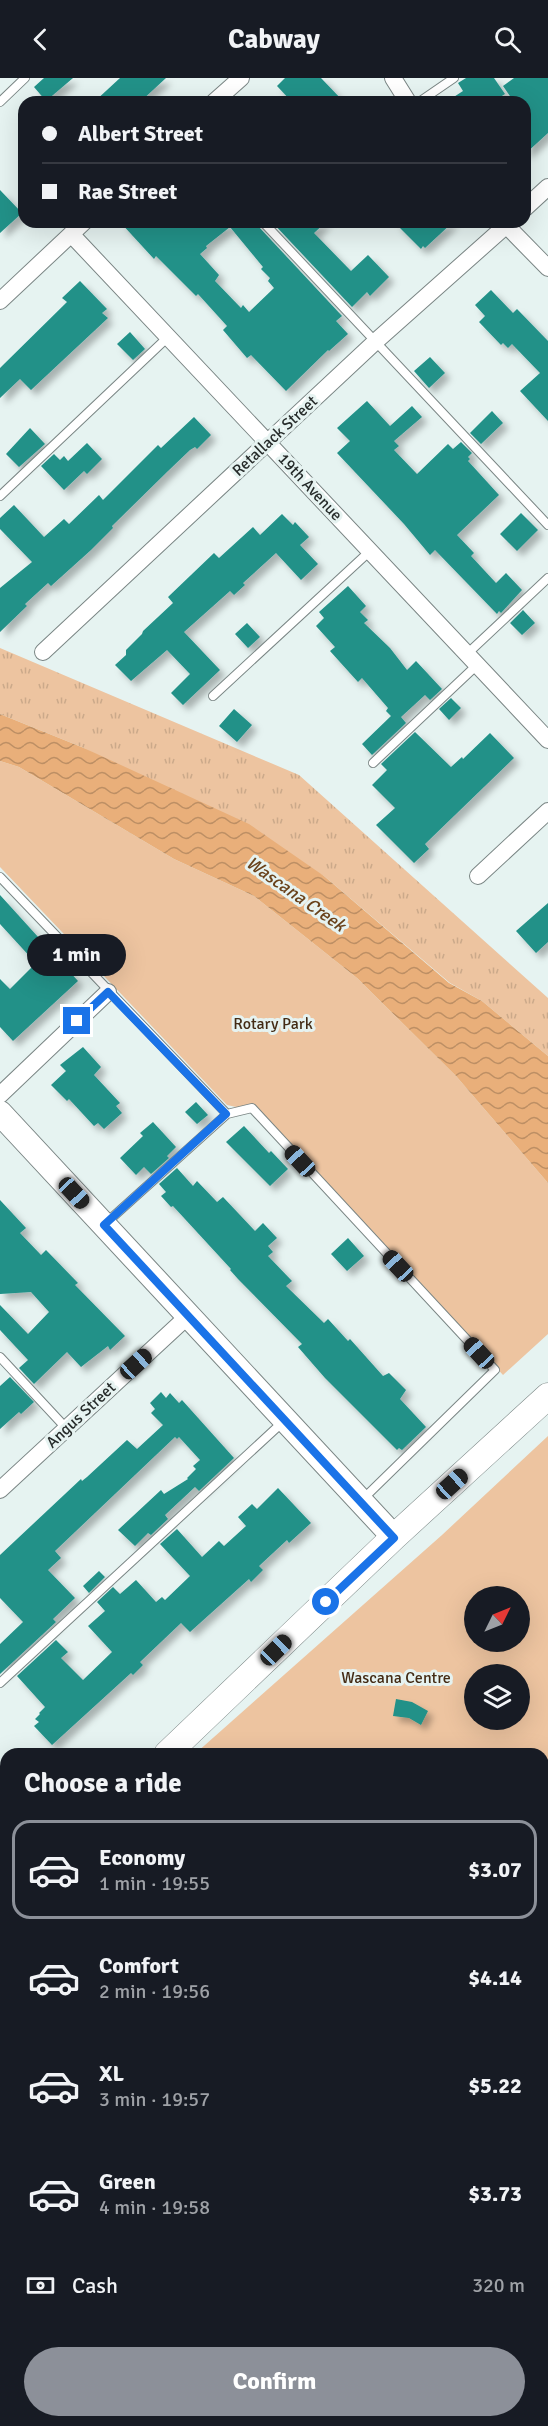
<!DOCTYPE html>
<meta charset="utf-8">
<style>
body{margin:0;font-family:Signika,sans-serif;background:#242831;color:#f1f3f6;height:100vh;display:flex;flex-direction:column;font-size:22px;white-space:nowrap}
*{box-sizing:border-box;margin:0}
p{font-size:20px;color:#9ea1a6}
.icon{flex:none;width:33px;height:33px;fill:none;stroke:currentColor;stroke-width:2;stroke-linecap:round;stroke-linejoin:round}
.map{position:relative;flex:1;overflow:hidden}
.details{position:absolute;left:0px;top:1670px;width:549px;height:680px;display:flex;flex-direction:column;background:#171b24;border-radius:18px 18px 0 0;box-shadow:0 6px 24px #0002}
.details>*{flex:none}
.top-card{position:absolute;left:18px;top:18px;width:513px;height:132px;border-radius:18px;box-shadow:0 6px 24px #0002;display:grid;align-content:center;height:132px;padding:0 24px;background:#171b24}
.needle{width:39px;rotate:47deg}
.buttons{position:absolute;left:464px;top:1508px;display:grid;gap:12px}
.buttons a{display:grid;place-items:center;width:66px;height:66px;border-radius:50%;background:#171b24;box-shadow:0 6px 24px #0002;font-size:30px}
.end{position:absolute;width:27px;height:27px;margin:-14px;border:8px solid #1a73e8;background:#fff;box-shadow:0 0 0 3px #fff}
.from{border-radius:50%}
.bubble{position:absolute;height:42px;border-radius:21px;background:#171b24;box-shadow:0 6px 24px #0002;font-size:20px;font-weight:800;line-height:42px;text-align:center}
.car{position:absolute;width:18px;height:36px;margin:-18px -9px;border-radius:8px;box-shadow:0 0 4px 2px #0007;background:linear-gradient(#222 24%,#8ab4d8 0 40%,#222 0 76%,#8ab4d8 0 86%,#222 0)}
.top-card b{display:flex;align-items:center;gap:21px;height:57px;font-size:22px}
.top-card b+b{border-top:2px solid #363941}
.top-card i{width:15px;height:15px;background:#f1f3f6}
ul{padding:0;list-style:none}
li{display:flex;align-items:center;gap:18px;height:99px;margin:0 12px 9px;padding:0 12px;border:3px solid transparent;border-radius:18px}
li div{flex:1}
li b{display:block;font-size:22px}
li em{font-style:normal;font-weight:800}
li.selected{border-color:#8c9099}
li>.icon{width:54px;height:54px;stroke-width:1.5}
h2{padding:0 24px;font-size:27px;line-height:72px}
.pay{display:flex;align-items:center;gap:15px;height:66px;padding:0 24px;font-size:22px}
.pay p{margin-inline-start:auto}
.primary-button{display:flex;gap:12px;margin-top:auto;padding:12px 24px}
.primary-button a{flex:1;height:69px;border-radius:36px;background:#8c9099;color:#fff;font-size:24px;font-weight:800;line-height:69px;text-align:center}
header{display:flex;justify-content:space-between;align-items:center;height:78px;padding:0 24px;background:#171b24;font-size:27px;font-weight:800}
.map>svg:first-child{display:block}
</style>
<header><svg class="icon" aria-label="back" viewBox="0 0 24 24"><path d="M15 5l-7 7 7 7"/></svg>Cabway<svg class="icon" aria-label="search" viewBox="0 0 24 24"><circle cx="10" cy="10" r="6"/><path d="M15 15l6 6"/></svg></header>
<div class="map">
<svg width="548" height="2348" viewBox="0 0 548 2348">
<defs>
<pattern id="grass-tufts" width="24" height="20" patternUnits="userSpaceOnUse" patternTransform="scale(1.5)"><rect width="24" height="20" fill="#edc4a0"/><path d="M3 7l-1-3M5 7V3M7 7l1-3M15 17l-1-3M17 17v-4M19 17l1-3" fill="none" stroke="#cba98a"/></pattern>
<pattern id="garden-dots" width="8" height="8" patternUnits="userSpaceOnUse" patternTransform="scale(1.5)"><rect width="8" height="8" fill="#edc4a0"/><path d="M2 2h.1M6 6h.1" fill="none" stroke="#cba98a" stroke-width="1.8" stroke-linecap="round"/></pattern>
<pattern id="water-waves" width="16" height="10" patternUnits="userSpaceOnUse" patternTransform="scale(1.5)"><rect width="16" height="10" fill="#e9af7a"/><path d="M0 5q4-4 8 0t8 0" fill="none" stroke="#bd8f64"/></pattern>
<filter id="shadow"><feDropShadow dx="5.5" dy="5.5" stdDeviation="3" flood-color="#0004"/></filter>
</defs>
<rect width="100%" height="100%" fill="#e6f3f1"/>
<path fill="url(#grass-tufts)" d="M0 570 299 697 548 920V978L482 923 450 905 324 798 84 670 0 636Z"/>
<path fill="#edc4a0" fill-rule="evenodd" d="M0 683 19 689 174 781 254 818 357 900 456 998 548 1105V1256L503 1297 260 1034 227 1027 0 789Z
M548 1358V2348H0V1873L6 1867V2343H543V1676L196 1675 442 1457ZM474 1518H519V1563H474ZM474 1596H519V1641H474Z"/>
<path fill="url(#garden-dots)" d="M548 2021V2245L543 2249V2026Z"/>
<path fill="url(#water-waves)" d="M0 636 84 670 249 746 324 798 449 905 482 923 548 978V1105L456 998 357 900 254 818 174 781 19 689 0 683Z"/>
<path fill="#209188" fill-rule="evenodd" filter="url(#shadow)" d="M44 0H73L46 23 34 9Z
M120 0H166L140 24H94Z
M285 0H321L344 24H292L277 8Z
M466 0H494L505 16 492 24H446L463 13 458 5Z
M514 0H548V55L525 76V24H514L503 8Z
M0 112 22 135 0 155Z
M120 144H257L258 148 342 238 336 243 348 256 329 273 328 272 286 313 251 277 247 280 223 252 227 248 198 216 196 218 156 178 154 181ZM230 149 263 189 261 191 270 200 268 203 274 210 249 234 243 227 241 230 215 203 219 197 200 176 207 170 206 168Z
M272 144H326L314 155 351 193 368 177 389 199 370 218 367 214 352 229Z
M394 144H453L425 170 423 168 421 171Z
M80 203 107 231 102 235 108 240 31 312 20 301 0 320V290L67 224 62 220Z
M491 212 513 235 517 231 548 263V343L520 313 540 295 512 266 508 270 503 265 501 267 479 244 485 238 475 227Z
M130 254 145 271 133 282 117 266Z
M430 279 445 295 429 310 414 293Z
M367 323 390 348 412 328 422 339 394 363 399 368 394 372 417 396 448 366 453 371 461 364 472 375 468 379 470 381 468 383 499 417 457 457 474 475 471 478 496 505 506 495 522 512 501 535 499 533 497 536 435 472 430 477 404 446 337 375 350 363 337 350Z
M492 333 503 345 481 366 470 355Z
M194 339 211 357 197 371 195 369 190 372 168 393 112 448 113 450 91 472 51 508 48 505 25 526 27 528 0 554V510L32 484 0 451V440L14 427 44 459 64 441 69 446 99 417 103 422 158 367 161 370Z
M30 350 45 366 19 389 6 376Z
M87 365 102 381 87 396 84 393 64 412 41 388 54 376 60 382 64 378 68 383Z
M521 435 538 452 517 473 500 456Z
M282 436 293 447 295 444 309 459 300 467 318 486 301 502 276 475 243 505 245 507 234 517 230 513 184 554 220 592 183 627 171 615 190 596 167 572 131 603 115 587 126 577V572L142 556 143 553 173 525 168 519 214 475 219 480 253 449 260 457Z
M348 508 366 528 360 534 368 542 364 545 390 570 407 592 416 583 442 611 430 622 425 617 401 639 406 645 372 677 362 666 391 638 386 633 388 630 362 600 358 604 330 573 335 569 316 548 324 540 319 534Z
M523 532 535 545 522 557 510 545Z
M247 545 260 559 248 570 235 556Z
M451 620 461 630 449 642 439 631Z
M234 631 252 647 237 664 219 648Z
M415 654 451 689 462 679 463 681 490 655 514 680 425 766 429 771 414 785 376 747 395 730 372 707 387 692 381 686Z
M0 817 78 903 13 963 0 949V901L10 911 35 886 32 883 33 882 0 846Z
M548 825V864L536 875 516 853Z
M83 969 101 989 94 997 120 1025 116 1028 122 1035 104 1051 98 1045 94 1048 69 1021 67 1023 51 1007 66 993 60 987Z
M196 1024 208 1037 197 1046 185 1034Z
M153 1044 176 1069 167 1078 169 1080 151 1096 144 1089 136 1097 120 1080 143 1058 140 1055Z
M244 1048 269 1075 271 1073 288 1091 270 1108 226 1064Z
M177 1090 193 1108 197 1103 217 1124 223 1119 255 1153 263 1145 277 1160 268 1168 273 1174 268 1178 292 1203 286 1208 324 1245 328 1241 348 1263 350 1261 383 1298 389 1295 406 1312 400 1321 426 1349 402 1372 399 1370 397 1372 325 1300 298 1269 302 1266 238 1201 230 1192 231 1191 173 1128 171 1129 161 1118 166 1114 159 1106Z
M0 1122 26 1150 20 1155 41 1177 46 1172 78 1205 75 1207 125 1258 110 1272 108 1268 81 1289 67 1274 34 1306 19 1290 28 1282 0 1252V1227L28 1256 49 1234 31 1214 0 1216Z
M348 1160 364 1178 347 1193 331 1176Z
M10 1299 34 1324 21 1336 19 1334 0 1351V1308Z
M161 1314 166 1320 170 1315 179 1325 182 1322 234 1380 199 1413 195 1409 165 1437 168 1441 151 1457 148 1455 135 1468 118 1452 161 1412 164 1416 188 1401 187 1400 196 1391 193 1388 200 1382 179 1359 177 1361 175 1359 55 1473 61 1480 48 1492 75 1520 53 1541 56 1544 0 1596V1566L23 1544 0 1520V1477L81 1401 82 1403 87 1399 127 1362 137 1371 163 1347 151 1335 155 1331 150 1325Z
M278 1410 311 1445 289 1465 287 1462 259 1488 263 1492 251 1504 249 1501 190 1554 181 1545 140 1584 143 1587 133 1597 131 1595 52 1667 34 1648 39 1644 35 1641 40 1636 39 1635 45 1629 17 1598 56 1562 68 1574 61 1580 83 1602 112 1574 88 1548 105 1533 97 1524 113 1509 120 1516 136 1502 156 1524 162 1519 165 1522 190 1498 160 1466 177 1451 202 1479 219 1463 224 1468 246 1448 238 1439 252 1426 257 1431Z
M99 1493 105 1499 89 1515 83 1508Z
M396 1621 412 1624 428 1633 421 1647 409 1640 393 1638Z"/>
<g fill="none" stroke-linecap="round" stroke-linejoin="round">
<g stroke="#7a8584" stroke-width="10">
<path id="lane" d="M0 24 25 0
M419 24 454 0
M263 144 548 447
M0 418 168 259
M467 576 548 500
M213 618 370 473
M373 685 477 587
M0 799 227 1036
M106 1145 227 1036 252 1030 495 1292 363 1421
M0 1279 66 1350
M0 1605 285 1342"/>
</g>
<g stroke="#7a8584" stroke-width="18">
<path id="street" d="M393 0 408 24
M214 24 241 0
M525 130 548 109
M503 144 548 190
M71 156 548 662
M0 223 84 144
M43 574 375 264 510 144
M478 798 548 733
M0 1017 108 914
M0 1412 188 1238
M543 1736 548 1738
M0 1768 6 1775
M0 2052 6 2046
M413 2343 433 2345 437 2343
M535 2343 539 2348"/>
</g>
<g stroke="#7a8584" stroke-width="26">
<path id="secondary" d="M0 1035 394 1459"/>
</g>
<g stroke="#7a8584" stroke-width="27">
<path id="primary" d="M167 1676 394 1459 548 1318
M0 1832 6 1826"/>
</g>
<use href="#lane" stroke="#fff" stroke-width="8"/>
<use href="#street" stroke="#fff" stroke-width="16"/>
<use href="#secondary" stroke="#fff" stroke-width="24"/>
<use href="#primary" stroke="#fff" stroke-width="26"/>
</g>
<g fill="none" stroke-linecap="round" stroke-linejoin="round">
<path stroke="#1a73e8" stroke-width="8" d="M77 943 108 914 226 1036 104 1147 394 1460 326 1524"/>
</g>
<g text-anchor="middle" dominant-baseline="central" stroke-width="6" stroke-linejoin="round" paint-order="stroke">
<g font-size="16" fill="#262b2a" stroke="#e6f3f1">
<text transform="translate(275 358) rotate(-43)">Retallack Street</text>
<text transform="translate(310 409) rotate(47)">19th Avenue</text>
<text transform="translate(81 1337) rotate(-43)">Angus Street</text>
</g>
<g font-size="16" fill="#432b14" stroke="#e6f3f1">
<text x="273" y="946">Rotary Park</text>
<text x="396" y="1600">Wascana Centre</text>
</g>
<g font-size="18" font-style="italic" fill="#69421b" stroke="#e6f3f1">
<text transform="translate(296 816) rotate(35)">Wascana Creek</text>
</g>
</g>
</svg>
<div class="buttons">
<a><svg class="needle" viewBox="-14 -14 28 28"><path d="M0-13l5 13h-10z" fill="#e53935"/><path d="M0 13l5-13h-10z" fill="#9ea1a6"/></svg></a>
<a><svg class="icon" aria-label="layers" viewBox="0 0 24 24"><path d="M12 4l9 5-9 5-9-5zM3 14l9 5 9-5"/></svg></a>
</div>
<i class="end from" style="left:326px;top:1524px"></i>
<i class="end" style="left:77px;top:943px"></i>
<div class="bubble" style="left:27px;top:856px;width:99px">1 min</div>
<i class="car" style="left:300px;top:1083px;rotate:317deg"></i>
<i class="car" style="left:74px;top:1115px;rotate:137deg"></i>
<i class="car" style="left:398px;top:1188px;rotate:317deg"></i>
<i class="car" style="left:479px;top:1275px;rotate:317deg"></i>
<i class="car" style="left:136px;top:1286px;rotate:48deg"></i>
<i class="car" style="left:452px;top:1406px;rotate:48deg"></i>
<i class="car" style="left:276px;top:1572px;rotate:46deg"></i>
<div class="top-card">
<b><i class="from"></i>Albert Street</b>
<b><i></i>Rae Street</b>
</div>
<section class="details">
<h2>Choose a ride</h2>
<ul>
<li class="selected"><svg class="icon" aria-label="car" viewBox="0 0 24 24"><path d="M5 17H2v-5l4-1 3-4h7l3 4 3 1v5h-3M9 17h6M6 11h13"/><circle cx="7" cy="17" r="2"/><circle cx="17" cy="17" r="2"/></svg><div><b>Economy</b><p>1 min · 19:55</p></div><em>$3.07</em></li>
<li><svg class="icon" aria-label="car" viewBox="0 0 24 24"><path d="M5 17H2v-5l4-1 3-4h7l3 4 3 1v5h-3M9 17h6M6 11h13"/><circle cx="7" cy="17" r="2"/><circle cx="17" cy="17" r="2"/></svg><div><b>Comfort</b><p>2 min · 19:56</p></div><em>$4.14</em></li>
<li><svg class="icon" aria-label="car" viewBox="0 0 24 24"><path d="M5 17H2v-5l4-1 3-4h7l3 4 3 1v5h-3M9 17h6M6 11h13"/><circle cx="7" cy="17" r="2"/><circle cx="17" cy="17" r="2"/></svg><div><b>XL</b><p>3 min · 19:57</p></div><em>$5.22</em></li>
<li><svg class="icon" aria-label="car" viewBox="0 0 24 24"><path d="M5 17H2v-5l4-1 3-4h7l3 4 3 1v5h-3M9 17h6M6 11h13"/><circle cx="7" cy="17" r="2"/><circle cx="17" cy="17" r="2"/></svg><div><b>Green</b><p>4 min · 19:58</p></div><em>$3.73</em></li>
</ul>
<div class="pay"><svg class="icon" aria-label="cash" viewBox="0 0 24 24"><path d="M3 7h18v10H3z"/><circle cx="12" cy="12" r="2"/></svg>Cash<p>320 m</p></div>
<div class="primary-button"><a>Confirm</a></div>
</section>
</div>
